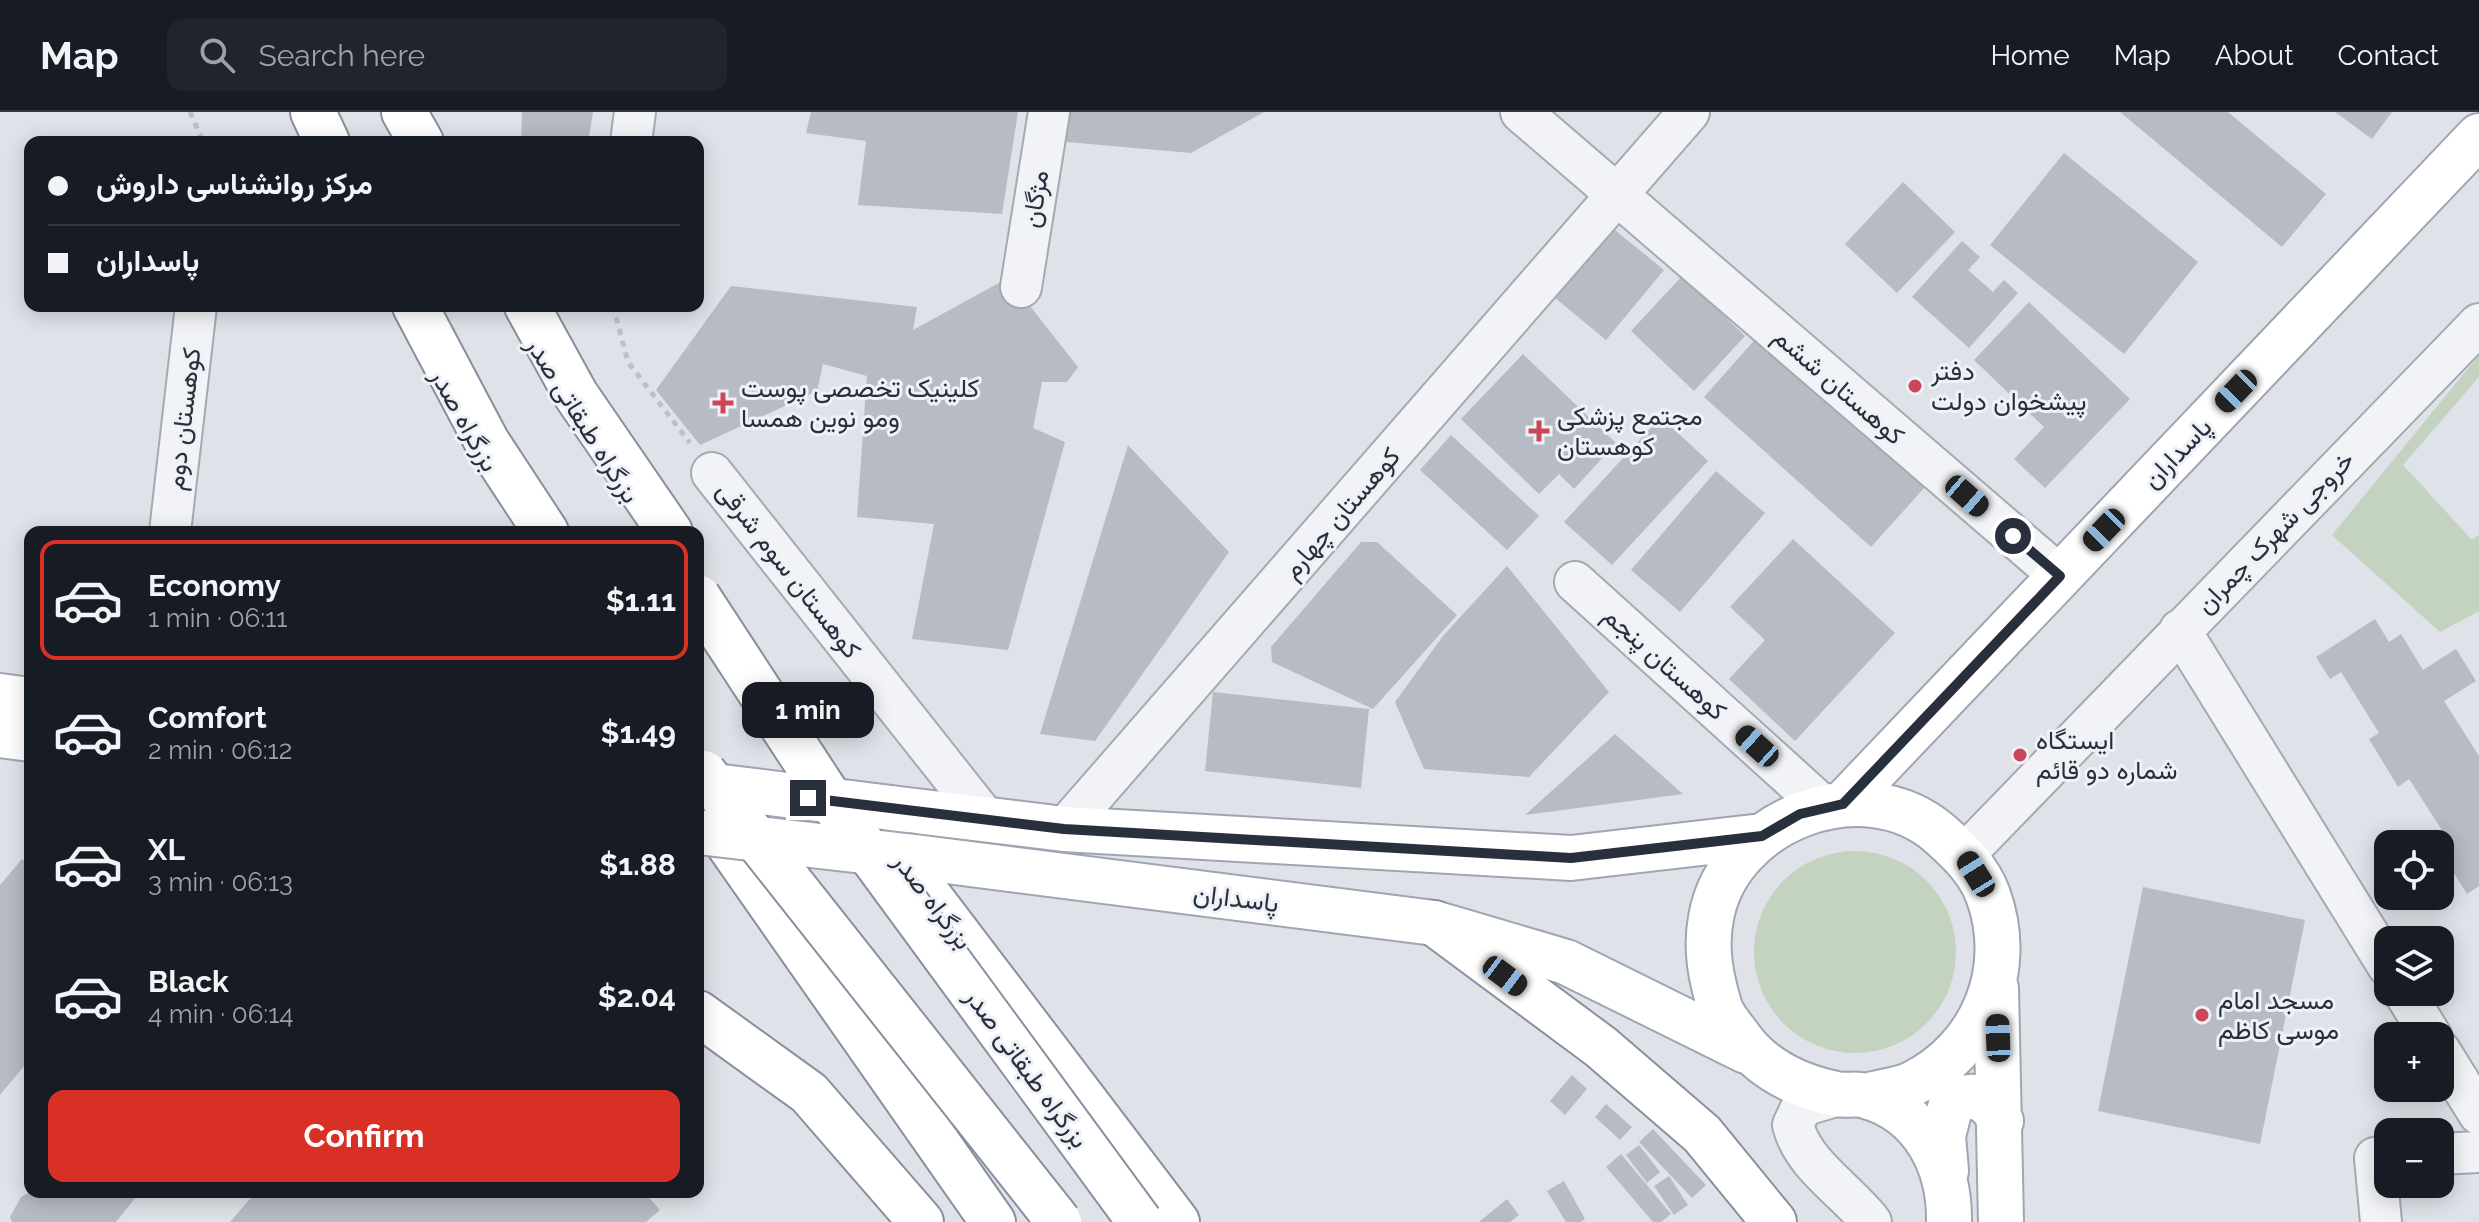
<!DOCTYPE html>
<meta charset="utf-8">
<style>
body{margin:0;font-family:Raleway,Vazirmatn,sans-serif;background:#20242c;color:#f1f3f6;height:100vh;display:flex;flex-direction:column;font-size:30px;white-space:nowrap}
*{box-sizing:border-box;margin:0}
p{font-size:26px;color:#9ea1a6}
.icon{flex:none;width:44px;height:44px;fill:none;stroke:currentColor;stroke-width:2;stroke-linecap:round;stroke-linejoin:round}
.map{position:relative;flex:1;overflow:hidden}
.panel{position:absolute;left:24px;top:414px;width:680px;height:672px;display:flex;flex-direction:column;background:#171b24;border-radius:16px;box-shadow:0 4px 20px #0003}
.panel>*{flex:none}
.banner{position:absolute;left:24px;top:24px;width:680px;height:176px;border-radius:16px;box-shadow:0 4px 20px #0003;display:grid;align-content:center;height:176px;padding:0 24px;background:#171b24}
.tools{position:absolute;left:2374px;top:718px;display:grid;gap:16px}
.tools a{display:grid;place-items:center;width:80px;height:80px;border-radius:16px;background:#171b24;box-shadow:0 4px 20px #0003;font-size:40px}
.end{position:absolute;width:36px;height:36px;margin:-18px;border:10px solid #28303e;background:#fff;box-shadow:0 0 0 4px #fff}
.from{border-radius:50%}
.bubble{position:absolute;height:56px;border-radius:16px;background:#171b24;box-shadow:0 4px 20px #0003;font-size:26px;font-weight:700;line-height:56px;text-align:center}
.car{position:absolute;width:24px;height:48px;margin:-24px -12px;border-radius:10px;box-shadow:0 0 6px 2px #0007;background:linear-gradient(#222 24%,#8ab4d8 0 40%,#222 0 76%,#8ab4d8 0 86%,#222 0)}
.banner b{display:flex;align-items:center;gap:28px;height:76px;font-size:30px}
.banner b+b{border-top:2px solid #363941}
.banner i{width:20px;height:20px;background:#f1f3f6}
ul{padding:14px 0 0;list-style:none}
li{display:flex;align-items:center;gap:24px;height:120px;margin:0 16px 12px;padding:0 8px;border:4px solid transparent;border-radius:16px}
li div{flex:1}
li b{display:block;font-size:30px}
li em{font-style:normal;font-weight:700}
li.on{border-color:#d93025}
li>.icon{width:72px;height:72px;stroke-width:1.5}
.button{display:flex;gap:16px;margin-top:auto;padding:16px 24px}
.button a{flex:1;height:92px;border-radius:16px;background:#d93025;color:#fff;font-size:32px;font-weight:700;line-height:92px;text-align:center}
header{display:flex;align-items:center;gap:48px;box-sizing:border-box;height:112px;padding:0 40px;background:#171b24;border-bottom:2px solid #363941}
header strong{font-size:38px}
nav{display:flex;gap:44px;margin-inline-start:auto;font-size:28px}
.search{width:560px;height:72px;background:#20242c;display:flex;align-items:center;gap:20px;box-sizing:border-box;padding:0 28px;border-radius:16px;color:#9ea1a6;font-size:30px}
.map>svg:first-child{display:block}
</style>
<header>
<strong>Map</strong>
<div class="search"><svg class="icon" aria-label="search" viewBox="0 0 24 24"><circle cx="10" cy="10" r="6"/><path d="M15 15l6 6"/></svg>Search here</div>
<nav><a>Home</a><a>Map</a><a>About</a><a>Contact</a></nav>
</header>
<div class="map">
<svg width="2479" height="1110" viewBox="0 0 2479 1110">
<rect width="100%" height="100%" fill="#dfe2e8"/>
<path fill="#c4d2c0" d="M2479 243V265L2403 353 2472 428 2479 423V499L2440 520 2332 423Z
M1754 840a101 101 0 1 1 202 0a101 101 0 1 1-202 0Z"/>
<path fill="#b6bbc4" d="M522 0H593L588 30H521Z
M811 0H1018L1002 102 858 93 866 29 806 21Z
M1061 0H1264L1191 41 1056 29Z
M2120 0H2228L2326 82 2282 135Z
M2335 0H2392L2372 27Z
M2064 41 2198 150 2124 242 1990 133Z
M1903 70 1955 120 1897 181 1845 132Z
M1605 110 1664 158 1606 228 1548 180Z
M1962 129 1980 145 1968 158 1993 180 2004 168 2018 181 1969 236 1912 185Z
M1682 164 1745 224 1694 279 1631 219Z
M1008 166 1078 255 1067 270H1042L1033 316 1065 330 1008 538 912 527 934 412 857 405 867 264 823 252 817 279 700 333 656 278 731 174 917 195 913 218Z
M2029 190 2130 287 2045 376 2014 347 2044 315 1974 248Z
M1758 224 1926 374 1871 435 1704 285Z
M1523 242 1616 331 1574 377 1559 362 1539 382 1461 307Z
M1661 305 1708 349 1612 453 1564 410Z
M1451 323 1539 404 1507 438 1420 358Z
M1128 333 1229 440 1095 629 1040 622Z
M1716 359 1765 401 1680 500 1631 458Z
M1793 427 1895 521 1795 629 1729 567 1765 528 1730 495Z
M1361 430H1377L1457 503 1373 597 1272 550 1271 535Z
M1507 454 1609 580 1529 665 1424 657 1395 590 1443 524Z
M2375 507 2389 530 2401 522 2423 558 2456 537 2476 569 2444 589 2479 644V774L2467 782 2440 739V731L2447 726 2409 667 2398 675 2369 627 2379 621 2341 560 2330 567 2316 545Z
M1213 580 1369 597 1361 676 1205 659Z
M1615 622 1683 682 1525 703Z
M22 747 30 754V947L0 983V773Z
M2143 775 2305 808 2260 1032 2098 999Z
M1572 963 1587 977 1565 1003 1550 989Z
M1606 992 1632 1015 1620 1028 1595 1005Z
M1653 1017 1706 1073 1692 1086 1639 1030Z
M1639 1033 1660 1060 1647 1071 1626 1043Z
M1621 1042 1671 1102 1661 1110H1653L1606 1055Z
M1669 1064 1688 1093 1674 1103 1654 1074Z
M1564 1069 1585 1107 1580 1110H1566L1547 1079Z
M30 1080H140L116 1110H12L10 1105 21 1085Z
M256 1080H644L660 1098 646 1110H230Z
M1507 1087 1519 1103 1510 1110H1479Z"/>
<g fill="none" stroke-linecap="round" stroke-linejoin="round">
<g stroke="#a4a9b2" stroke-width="44">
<path id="minor" d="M1521 0 2060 464
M631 30 635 0
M1021 175 1049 0
M712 361 985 706
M170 420 196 194
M1575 470 1825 696
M2180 518 2388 854
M1064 717 1689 0
M1964 743 2479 212
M2404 880 2431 924
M2440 939 2479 1002
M1839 983 1802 994 1793 1013C1803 1053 1846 1078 1871 1110
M2440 1042 2479 1040
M2381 1110 2375 1046 2388 1045"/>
</g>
<g stroke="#9ea6b3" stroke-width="48">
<path id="major" d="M0 584 30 588
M0 623 30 627
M1843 692 2479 24
M891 696 1064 717 1571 746 1762 724
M915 745 1434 811 1566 850 1746 939
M1996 876 2001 1110
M1866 984C1880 980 1899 978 1912 972 1983 937 2015 857 1988 783 1979 758 1959 739 1940 722 1863 655 1728 708 1711 806 1705 838 1711 866 1720 896 1724 907 1733 916 1740 926 1763 958 1798 974 1836 982 1846 984 1857 981 1866 984 1924 1000 1950 1055 1949 1110
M1946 1059 1943 1024 1951 992C1975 977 1988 987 2001 1009"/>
</g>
<g stroke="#87909e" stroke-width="48">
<path id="highway" d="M313 0 327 30
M404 0 421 30
M415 194 487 330 546 420
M527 194 576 283 670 420
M698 689 993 1110
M879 718 1177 1110
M1434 811 1601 935 1702 1022 1774 1110
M698 901 809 981 921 1110"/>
</g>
<path stroke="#bdc0c6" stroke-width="5" stroke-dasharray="6 6" stroke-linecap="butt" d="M190 0 203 30
M613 194 628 250 690 331"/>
<use href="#minor" stroke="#f1f3f6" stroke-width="40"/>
<use href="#major" stroke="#fff" stroke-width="44"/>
<use href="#highway" stroke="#fff" stroke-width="44"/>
<g stroke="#9ea6b3" stroke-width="48" stroke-linecap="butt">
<path id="major-bridge" d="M698 672 891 696
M698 720 915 745"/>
</g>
<g stroke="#87909e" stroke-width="48" stroke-linecap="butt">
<path id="highway-bridge" d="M698 485 834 693 1140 1110
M704 661 1059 1110"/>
</g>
<use href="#major-bridge" stroke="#fff" stroke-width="44"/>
<use href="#highway-bridge" stroke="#fff" stroke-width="44"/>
</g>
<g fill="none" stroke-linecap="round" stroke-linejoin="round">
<path stroke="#28303e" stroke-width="10" d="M808 686 1064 717 1571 746 1762 724 1800 702 1843 692 2060 464 2013 424"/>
</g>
<g fill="#ca4658" stroke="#eef1f5" stroke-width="3">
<circle cx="1915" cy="274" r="8"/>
<path d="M719 279h8v8h8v8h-8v8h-8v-8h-8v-8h8z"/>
<path d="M1535 307h8v8h8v8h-8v8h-8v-8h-8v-8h8z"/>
<circle cx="2020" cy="643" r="8"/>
<circle cx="2202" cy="903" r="8"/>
</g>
<g text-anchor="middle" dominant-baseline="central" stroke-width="6" stroke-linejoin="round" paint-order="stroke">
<g font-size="26" fill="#28303e" stroke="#eef1f5">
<text transform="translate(1035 87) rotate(-81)">مژگان</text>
<text transform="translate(1839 274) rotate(41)">کوهستان ششم</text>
<text transform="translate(183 307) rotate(-83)">کوهستان دوم</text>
<text transform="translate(465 308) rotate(61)">بزرگراه صدر</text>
<text transform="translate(583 308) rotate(58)">بزرگراه طبقاتی صدر</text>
<text transform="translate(2177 341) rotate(-46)">پاسداران</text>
<text transform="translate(1341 401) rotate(-49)">کوهستان چهارم</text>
<text transform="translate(2275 420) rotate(-46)">خروجی شهرک چمران</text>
<text transform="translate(789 458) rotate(52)">کوهستان سوم شرقی</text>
<text transform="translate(1665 551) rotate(42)">کوهستان پنجم</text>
<text transform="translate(1236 786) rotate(7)">پاسداران</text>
<text transform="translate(933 789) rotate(53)">بزرگراه صدر</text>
<text transform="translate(1027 956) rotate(54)">بزرگراه طبقاتی صدر</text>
</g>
<g font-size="26" fill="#28303e" stroke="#eef1f5" text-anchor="start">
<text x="1931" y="259">دفتر<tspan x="1931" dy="30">پیشخوان دولت</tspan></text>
<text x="741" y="276">کلینیک تخصصی پوست<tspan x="741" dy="30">ومو نوین همسا</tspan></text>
<text x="1557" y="304">مجتمع پزشکی<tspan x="1557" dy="30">کوهستان</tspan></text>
<text x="2036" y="628">ایستگاه<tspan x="2036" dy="30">شماره دو قائم</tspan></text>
<text x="2218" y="888">مسجد امام<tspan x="2218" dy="30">موسی کاظم</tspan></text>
</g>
</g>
</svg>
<div class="tools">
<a><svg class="icon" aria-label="locate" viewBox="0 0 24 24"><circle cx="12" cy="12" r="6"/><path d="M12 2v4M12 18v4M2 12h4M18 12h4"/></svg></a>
<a><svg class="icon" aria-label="layers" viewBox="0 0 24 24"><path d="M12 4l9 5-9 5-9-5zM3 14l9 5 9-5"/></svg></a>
<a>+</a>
<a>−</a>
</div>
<i class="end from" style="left:2013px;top:424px"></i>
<i class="end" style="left:808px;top:686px"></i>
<div class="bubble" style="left:742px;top:570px;width:132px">1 min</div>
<i class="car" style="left:2236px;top:279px;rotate:224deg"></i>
<i class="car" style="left:1967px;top:384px;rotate:131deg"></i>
<i class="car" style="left:2104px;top:418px;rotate:224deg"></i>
<i class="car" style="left:1757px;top:634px;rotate:312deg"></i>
<i class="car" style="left:1976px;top:762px;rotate:328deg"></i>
<i class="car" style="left:1505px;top:864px;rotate:127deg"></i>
<i class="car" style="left:1998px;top:926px;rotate:358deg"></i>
<div class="banner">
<b><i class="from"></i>مرکز روانشناسی داروش</b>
<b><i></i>پاسداران</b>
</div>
<section class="panel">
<ul>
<li class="on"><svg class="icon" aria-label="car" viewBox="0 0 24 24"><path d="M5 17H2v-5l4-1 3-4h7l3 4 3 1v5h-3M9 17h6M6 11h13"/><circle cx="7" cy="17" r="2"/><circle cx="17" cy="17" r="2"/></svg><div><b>Economy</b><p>1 min · 06:11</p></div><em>$1.11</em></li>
<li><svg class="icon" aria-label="car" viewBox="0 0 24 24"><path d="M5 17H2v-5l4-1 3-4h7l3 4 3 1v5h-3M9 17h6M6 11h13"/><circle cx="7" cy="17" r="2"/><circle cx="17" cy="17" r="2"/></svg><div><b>Comfort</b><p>2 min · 06:12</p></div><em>$1.49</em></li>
<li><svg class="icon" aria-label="car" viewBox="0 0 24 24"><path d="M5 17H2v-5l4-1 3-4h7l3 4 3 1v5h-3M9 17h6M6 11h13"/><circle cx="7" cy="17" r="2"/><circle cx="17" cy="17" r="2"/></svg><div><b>XL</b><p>3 min · 06:13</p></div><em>$1.88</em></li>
<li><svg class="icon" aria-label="car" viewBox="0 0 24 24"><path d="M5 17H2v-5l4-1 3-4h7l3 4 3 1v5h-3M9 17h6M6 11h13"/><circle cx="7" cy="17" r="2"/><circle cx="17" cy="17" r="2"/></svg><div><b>Black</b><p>4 min · 06:14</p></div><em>$2.04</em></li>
</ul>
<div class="button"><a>Confirm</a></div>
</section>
</div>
